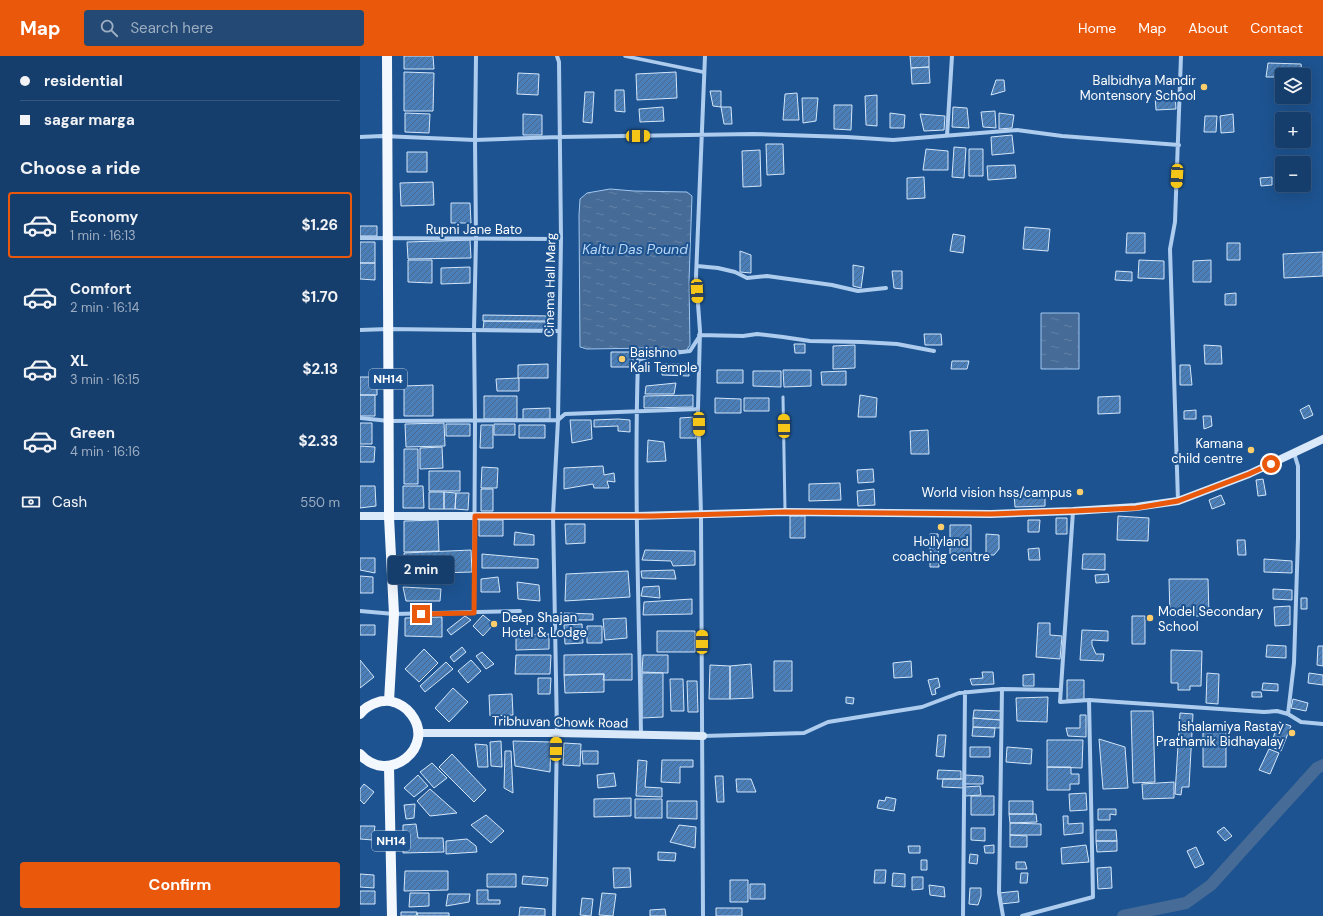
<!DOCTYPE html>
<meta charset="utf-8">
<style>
body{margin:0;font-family:"DM Sans",sans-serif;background:#234974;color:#f1f3f6;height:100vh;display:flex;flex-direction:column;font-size:15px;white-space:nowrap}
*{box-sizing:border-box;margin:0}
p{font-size:13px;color:#9eaec2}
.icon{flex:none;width:22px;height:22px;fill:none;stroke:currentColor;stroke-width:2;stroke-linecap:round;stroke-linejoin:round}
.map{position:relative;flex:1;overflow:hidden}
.side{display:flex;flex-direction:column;background:#163e6c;width:360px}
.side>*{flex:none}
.guide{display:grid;align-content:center;height:88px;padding:0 20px;background:#163e6c}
.tools{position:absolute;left:915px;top:12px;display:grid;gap:8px}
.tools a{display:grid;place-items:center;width:36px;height:36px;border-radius:4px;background:#163e6c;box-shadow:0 4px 16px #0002,0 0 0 1px #35577f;font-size:20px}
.end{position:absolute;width:18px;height:18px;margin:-9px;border:5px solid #ea580c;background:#fff;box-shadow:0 0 0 2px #fff}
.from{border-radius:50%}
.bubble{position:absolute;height:28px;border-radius:4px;background:#163e6c;box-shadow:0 4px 16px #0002,0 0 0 1px #35577f;font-size:13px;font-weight:700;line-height:28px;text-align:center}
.car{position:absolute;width:12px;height:24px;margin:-12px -6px;border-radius:5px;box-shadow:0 0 3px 1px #0007;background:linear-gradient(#f5c518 24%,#345 0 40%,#f5c518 0 76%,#345 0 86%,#f5c518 0)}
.guide b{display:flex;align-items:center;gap:14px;height:38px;font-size:15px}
.guide b+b{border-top:1px solid #35577f}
.guide i{width:10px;height:10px;background:#f1f3f6}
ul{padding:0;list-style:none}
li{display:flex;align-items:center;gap:12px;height:66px;margin:0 8px 6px;padding:0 12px;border:2px solid transparent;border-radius:4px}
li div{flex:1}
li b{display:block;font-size:15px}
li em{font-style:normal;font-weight:700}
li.active{border-color:#ea580c}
li>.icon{width:36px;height:36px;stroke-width:1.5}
h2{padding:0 20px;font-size:18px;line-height:48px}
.pay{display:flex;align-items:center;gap:10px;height:44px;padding:0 20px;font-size:15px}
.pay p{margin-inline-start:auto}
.action{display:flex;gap:8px;margin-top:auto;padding:8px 20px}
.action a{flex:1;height:46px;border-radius:4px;background:#ea580c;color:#fff;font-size:16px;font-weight:700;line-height:46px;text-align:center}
header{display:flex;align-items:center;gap:24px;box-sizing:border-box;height:56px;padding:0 20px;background:#ea580c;color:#fff}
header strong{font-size:19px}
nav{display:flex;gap:22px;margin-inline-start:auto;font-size:14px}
.search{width:280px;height:36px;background:#234974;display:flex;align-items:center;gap:10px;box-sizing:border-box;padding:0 14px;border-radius:4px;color:#9eaec2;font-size:15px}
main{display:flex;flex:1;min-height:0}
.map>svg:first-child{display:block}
</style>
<header>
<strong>Map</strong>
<div class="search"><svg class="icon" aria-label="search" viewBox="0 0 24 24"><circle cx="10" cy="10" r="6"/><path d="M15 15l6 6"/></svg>Search here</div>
<nav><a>Home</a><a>Map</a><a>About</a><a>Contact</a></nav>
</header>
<main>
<section class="side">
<div class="guide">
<b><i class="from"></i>residential</b>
<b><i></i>sagar marga</b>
</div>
<h2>Choose a ride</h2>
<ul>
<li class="active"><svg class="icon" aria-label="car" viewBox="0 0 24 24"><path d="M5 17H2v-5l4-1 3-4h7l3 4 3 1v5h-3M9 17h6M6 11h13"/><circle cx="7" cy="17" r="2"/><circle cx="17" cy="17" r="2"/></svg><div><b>Economy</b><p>1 min · 16:13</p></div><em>$1.26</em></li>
<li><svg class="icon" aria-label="car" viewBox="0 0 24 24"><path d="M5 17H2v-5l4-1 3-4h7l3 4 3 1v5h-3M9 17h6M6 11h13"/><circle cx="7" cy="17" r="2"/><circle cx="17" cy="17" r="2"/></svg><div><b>Comfort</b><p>2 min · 16:14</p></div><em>$1.70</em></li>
<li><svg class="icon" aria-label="car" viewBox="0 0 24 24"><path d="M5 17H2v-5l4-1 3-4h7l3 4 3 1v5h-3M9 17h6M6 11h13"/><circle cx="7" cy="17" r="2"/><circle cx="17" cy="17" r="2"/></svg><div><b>XL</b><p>3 min · 16:15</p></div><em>$2.13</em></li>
<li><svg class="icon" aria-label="car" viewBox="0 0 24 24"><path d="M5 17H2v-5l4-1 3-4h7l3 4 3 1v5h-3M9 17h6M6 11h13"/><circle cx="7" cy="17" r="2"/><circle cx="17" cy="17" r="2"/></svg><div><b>Green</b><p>4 min · 16:16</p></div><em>$2.33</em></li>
</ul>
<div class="pay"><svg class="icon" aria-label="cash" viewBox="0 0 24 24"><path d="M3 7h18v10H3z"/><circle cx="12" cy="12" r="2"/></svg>Cash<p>550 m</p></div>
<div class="action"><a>Confirm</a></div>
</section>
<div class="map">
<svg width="963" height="860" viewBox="0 0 963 860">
<defs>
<pattern id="water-ripples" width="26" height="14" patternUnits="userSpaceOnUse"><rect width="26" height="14" fill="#466b97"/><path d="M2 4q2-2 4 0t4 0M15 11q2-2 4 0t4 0" fill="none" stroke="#6281a7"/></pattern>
<pattern id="building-hatch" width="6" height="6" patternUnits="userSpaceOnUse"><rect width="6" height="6" fill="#4a7fb9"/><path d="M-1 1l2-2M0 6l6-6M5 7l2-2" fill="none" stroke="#4b6888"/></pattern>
</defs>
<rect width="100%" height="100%" fill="#1d5390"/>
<path fill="url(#water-ripples)" stroke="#a0c7ef" d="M250 133 274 135 327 136 332 140 329 226 330 289 326 295 291 292 227 293 220 291 219 159 220 143 227 137Z
M681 257H719V313H681Z"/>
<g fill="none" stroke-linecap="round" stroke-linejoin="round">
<path stroke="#466b97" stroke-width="12" d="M763 860 826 847 851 829 957 712 963 709"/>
</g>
<path fill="url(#building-hatch)" stroke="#d3e6fa" d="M44 0H73L74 13H44Z
M550 0H569V11L551 12Z
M908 7 941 8 942 19H922V21H906Z
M569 11 570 27 552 28 551 12Z
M44 16 74 17 73 55H44Z
M316 16 317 42 277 44 276 18Z
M158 17 179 18 178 39 157 38Z
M636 24H644L645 35 631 39Z
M255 34H264L265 56 255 55Z
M350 35H361V51L353 50Z
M225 36H234L232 67 223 66Z
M437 37 439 64H423L425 38Z
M815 38 816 53 796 54 795 39Z
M517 39V70L506 69 505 40Z
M442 42H458L456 65 443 67Z
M474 49H492L491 74 474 73Z
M303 51 304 65 280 66 279 53Z
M361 51H371L372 68H364Z
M593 51 607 52 609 72 592 71Z
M635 55 636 72 623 71 621 56Z
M45 57 70 58 69 77 45 76Z
M530 57 545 59 544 72H530Z
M639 57 654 59 652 72 639 73Z
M163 58 182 59V79H163Z
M560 58 585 60 584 74 564 75Z
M873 58 874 76 861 77 860 60Z
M845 60H857L856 76H844Z
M652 79 654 97 632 99 631 81Z
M406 88H423L424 118 407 119Z
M594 91 606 92 604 122 592 121Z
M566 93 588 95V114H563Z
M609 93H623V120H609Z
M400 94 401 130 383 131 382 95Z
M47 96H67V116H47Z
M655 109 656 122 628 124 627 110Z
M564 121 565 142 547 143V122Z
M912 121V129L901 130 900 122Z
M73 126 74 149 41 150 40 127Z
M91 147H110L111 167H91Z
M0 170H17V180H0Z
M665 171 690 173 688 195 663 193Z
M767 177H785V197H766Z
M593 178 605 180 603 197 590 195Z
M110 184 111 202 48 203 47 186Z
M0 186H15V207H0Z
M867 187H880V204H867Z
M380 195 391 199V217L380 216Z
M963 196V220L924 222 923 198Z
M48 204H72V227L48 226Z
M779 204 804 205V223L778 222Z
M851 204V226H833V205Z
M0 207H15V224L0 223Z
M493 209 504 211 501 232 493 230Z
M110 211V227L81 228V212Z
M532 215H542V233L534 232Z
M756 215 772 216V225L755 224Z
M876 237V249H865V238Z
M123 259 191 260V265H123Z
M124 265 191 266V274L123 273Z
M564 278H581L582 289H565Z
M434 288H445V297H435Z
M495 289V312L473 313V290Z
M844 289 861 290 862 308H845Z
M251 296H273V311H251Z
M592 305H609L607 313H591Z
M188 308V322H158V309Z
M302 308H328L329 320 302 319Z
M820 309H830L832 329H820Z
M357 314H383V327H357Z
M423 314H451V330L424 331Z
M393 315H421V331L393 330Z
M486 315V329H462L461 316Z
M0 321H17V339H0Z
M159 322V335H137L136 323Z
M316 327 314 338H285L286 330Z
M73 329V360H44V330Z
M0 339H15V360H0Z
M333 339V351L284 352V340Z
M500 339 517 342 516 361H498Z
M124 340H157V363H124Z
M760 340V357L738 358V341Z
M355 342 381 343V357H355Z
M384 342H409V355H384Z
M949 349 953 359 944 363 940 354Z
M190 352V363L163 364V353Z
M836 354V363H824V355Z
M843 360H851L852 370 844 373Z
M335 361 336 382H320V362Z
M258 363 270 364V376L258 375V370L234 371V364Z
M210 364H231L232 383 212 387Z
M0 367H12V388H0Z
M84 367 85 390 46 391 45 368Z
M86 368H110V380H86Z
M134 368H155V379H134Z
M121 369H133V392H120Z
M159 369H185V382H159Z
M568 374 569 398H551L550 375Z
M288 384 304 386 306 405 287 406Z
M0 390 15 391 14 406H0Z
M82 391 83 412 60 413V392Z
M44 393H58V428H44Z
M243 410 244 419 254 417 255 426 247 425 249 432H234L233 428 204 433V412Z
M122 411 138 412 137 432H121Z
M513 413 514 426 498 427 497 414Z
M69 415H100V435H69Z
M903 423 906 439 898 440 896 424Z
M480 427 481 444 449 445V428Z
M0 430H15L16 450 0 452Z
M43 430H63L64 452H43Z
M121 433H133V455H121Z
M514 433 515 449 498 450 497 435Z
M69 436H84V453H69Z
M84 436 96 437 95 453H84Z
M96 437H109L108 454 95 453Z
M685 437V450L655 451 654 438Z
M861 439 865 448 852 453 849 444Z
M430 460H445V482H430Z
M758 460 789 462 788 485 757 484Z
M696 462H707V478H696Z
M78 464 79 495 44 496V465Z
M119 464H143V480H119Z
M668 464H680L679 476H668Z
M205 468H225V487L206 488Z
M590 469H611V498H590Z
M155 476 174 479V489H154Z
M570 478H578L579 511H570Z
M626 478 639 479V493L634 499H626Z
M877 484H885L886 499H878Z
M679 492 680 504H669L668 493Z
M111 494 112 516 45 518 44 497Z
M285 494 335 495V509L313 510 311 505 282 504Z
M122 498 178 503V512H122Z
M723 498H745V514L722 513Z
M0 502H15V517L0 514Z
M904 503 932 505V517L904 516Z
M314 514 316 523 282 522 281 515Z
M268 515 270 541 205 545 206 518Z
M748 518 749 526 736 527 735 519Z
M0 520 13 521V537H0Z
M138 521 140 536H121V523Z
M809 523H848L849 560H810Z
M157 526 179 529 180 545 158 543Z
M299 530 300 542 281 540 283 531Z
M43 531 81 533 80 545H46Z
M913 533 932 534V544L913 543Z
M941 542H947V553H941Z
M332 543V558L283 559 284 546Z
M930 550V569L915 570 914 551Z
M204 557 233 558V564H204Z
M123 559 134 568 123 580 113 570Z
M105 560 111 564 91 579 87 574Z
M772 560H785V588H772Z
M82 561V581L45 580V562Z
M266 562 267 582 245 584 243 563Z
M678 567H690V579L702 580 700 603 676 601Z
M222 568 223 587 205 588 204 569Z
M0 569H15V579H0Z
M227 570H242V587H227Z
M722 574 748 575V585L732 584V589L736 598H744L743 605 720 604Z
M297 575H335V596H297Z
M189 578V593L156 594V579Z
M907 589 926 590V602L906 601Z
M958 590H963V610L957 609Z
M102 591 106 596 94 606 90 601Z
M64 593 78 607 59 626 45 613Z
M811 594 842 595 841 630H830V634H818V627H811Z
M122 596 134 608 126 613 116 600Z
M272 598V624H243L244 618 204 619V599Z
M156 599H191L190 618H155Z
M283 599H308V617L282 616Z
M0 604 14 621 0 632Z
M111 604 121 615 108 627 98 615Z
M414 605H432V635H414Z
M551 605 552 621 534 622 533 607Z
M86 606 93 613 65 636 60 630Z
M391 608 393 642 370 643V610Z
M350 609 370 610V643H349Z
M622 616H633L634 628 612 629 610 623 623 622Z
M282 617H303V661L282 662Z
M847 617 859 618 858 648 846 647Z
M949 617 963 619V629L948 627Z
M244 618V636L205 637 204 619Z
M674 618V630H663V619Z
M178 622H191L190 638H178Z
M578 622 580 631 575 633 576 638 572 639 568 624Z
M310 623H323L324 655H311Z
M707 624H724V644H707Z
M327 625H337L338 656H328Z
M903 627 918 628V635L902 634Z
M93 632 108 646 89 666 75 652Z
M892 636H901L902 641H892Z
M152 638 153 659 130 660 129 639Z
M486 641 494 642 493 648 486 647Z
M688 641 687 666 657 665 656 642Z
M933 643 948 647 946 655 931 652Z
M614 654 641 655V664L613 662Z
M771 655H793L795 726 773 727Z
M820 657 833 658 829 731H822L821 739 815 738Z
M720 659H726V681L708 680 706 672H720Z
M613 662 641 664 640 672 613 671Z
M919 666 931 670 921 695 910 690Z
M613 671 635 672 634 681 612 680Z
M843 671H866V711H843Z
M578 679H586L584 701 576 700Z
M739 683 765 691 768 732 743 733Z
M687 684H723L722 712 687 711Z
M141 685 142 711 131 710 130 686Z
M153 685 191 686 190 716 155 710Z
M204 687 221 688 220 710 203 709Z
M115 688 127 689 128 711H118Z
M610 691H630V701H610Z
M647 691 672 693 671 708 646 706Z
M909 693 919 697 910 718 899 714Z
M145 695H151L153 737 144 732Z
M222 695H238V708H223Z
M92 698 126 734 114 746 79 711Z
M278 704 287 705 285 731 302 732V741L276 740Z
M302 704H333V711H320V727L301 726Z
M72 707 87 722 74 732 60 716Z
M687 711H711V718H719V728H710V734H687Z
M578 714 601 715V723H577Z
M254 717 256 730 238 732 237 719Z
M58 719 68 730 54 741 44 732Z
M605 719 623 720V728H605Z
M355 720H363L364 746H357Z
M376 723H391L396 736H377Z
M583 723H605V732L582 731Z
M814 726V742L783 743 782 728Z
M4 728 14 736 4 748 0 744V733Z
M620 730 621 739 605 740V731Z
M70 733 97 757 70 760 57 745Z
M726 737 727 754 710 755 709 738Z
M611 740H634V759H611Z
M526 741 536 743 534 755 517 752 519 744 525 745Z
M271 742V760L234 761V743Z
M275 743H302V762H275Z
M307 745H337V763L307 762Z
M649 745H673V758H649Z
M55 748 54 762 46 763 44 749Z
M738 753H756V759L750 758V764H738Z
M649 758H676L677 766 650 767Z
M126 759 144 775 131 787 111 769Z
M703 760H708V768L723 767V777L704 779Z
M650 767 681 768V779H650Z
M56 768 58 782H83L84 796 43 797V769Z
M319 769 336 771 335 792 310 786Z
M0 770H15L13 784 0 783Z
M864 771 872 780 865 785 857 776Z
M611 772H625V785L611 784Z
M736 774H756L757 785H736Z
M650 779 667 780V791H650Z
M107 783 116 790 117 796 86 798V785Z
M736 785H757V795L737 796Z
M634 789V797H625L624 790Z
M726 789 729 806 702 808 701 792Z
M548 790H560V797H549Z
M836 791 844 808 835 812 827 795Z
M298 796 316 797 315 805 298 804Z
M610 798 618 799 617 808 609 807Z
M561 804H567V814H561Z
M656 806H665L667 813H656Z
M751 811 752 832 738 833 737 812Z
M253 812H270L271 831 254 832Z
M515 814H526L525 827H514Z
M45 815H88V834L44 835Z
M533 817 545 818V831L532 830Z
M661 817H668L667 827H660Z
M0 818 14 819V832L0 831Z
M127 818H156V831H127Z
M163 820 188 822 187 830 162 828Z
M552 821H563V833L552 834Z
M370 824H388V846H370Z
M390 828H405V843H390Z
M569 829 584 831 585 841 570 839Z
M610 832H621V840L618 849 609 848Z
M117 834H128V844H140V848H117Z
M0 835H15V848H0Z
M658 835 659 846 641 848 639 837Z
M50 837H69V850L49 851Z
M242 837 256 838 253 860 239 859Z
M88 838H110L109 846 86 850Z
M222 842 233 843 231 860 220 859Z
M160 851 185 853V860H159Z
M356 852H382V860H356Z
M305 853 306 860H290V854Z
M41 856H57L56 860H41Z
M57 857H89V860H58Z"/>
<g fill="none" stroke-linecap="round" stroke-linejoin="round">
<path stroke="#adccee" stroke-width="3" d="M423 341 425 454"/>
<path stroke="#adccee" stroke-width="3.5" d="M265 0 343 16"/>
<path stroke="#adccee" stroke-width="4" d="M587 80 592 0
M0 81 22 80 115 84 199 81 393 78 487 81 533 84 657 74 702 80 819 89
M0 182 201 183
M337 210 358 212 375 216 387 222 407 220 472 229 498 235 526 232
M0 274 28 273 199 275
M339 279 383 280 397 278 423 281 450 285 502 286 537 288 574 295
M0 362 29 365 198 364 205 358 338 353
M818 445 810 193 815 166 821 0
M713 455 700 646 729 644 904 656 917 655 928 658 934 607 938 482V410L934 397
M0 555 34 558 160 555
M114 557 115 365 114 274 116 183 115 84 116 0
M642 633 639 837 643 860
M928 658 941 666 963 668
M281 679C279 554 274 429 278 304L290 300 330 295 339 281
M343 680 444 677 468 666 562 651 599 637 642 633 701 634
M194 860 197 677 193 459 198 364 201 183 199 6 197 0
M343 860 341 459 338 353 340 275 336 221 345 0
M603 860 605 636
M662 860 733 841 729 644"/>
<path stroke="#d9e9fa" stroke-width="8" d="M0 460H277L425 456 631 458 713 455 776 451 818 445 889 418 963 383
M58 677H197L343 680"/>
<path stroke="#f3f8ff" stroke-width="10" d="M27 0 29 461 34 558 29 645
M0 658C7 649 19 644 30 645 38 647 46 651 51 658 77 691 28 730 0 698
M29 710 32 860"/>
</g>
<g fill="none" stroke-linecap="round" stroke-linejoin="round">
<path stroke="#ea580c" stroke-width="5" d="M61 558 114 557 115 460H293L425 456 631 458 713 455 776 452 818 445 889 418 911 408"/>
</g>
<g fill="#fdce6b" stroke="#1d5390" stroke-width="1.5">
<circle cx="844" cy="31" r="4"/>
<circle cx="262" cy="303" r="4"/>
<circle cx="891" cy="394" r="4"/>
<circle cx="720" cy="436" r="4"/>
<circle cx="581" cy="471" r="4"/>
<circle cx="790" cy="562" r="4"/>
<circle cx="134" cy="568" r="4"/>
<circle cx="932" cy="677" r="4"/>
</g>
<g text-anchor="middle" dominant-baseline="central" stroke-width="4" stroke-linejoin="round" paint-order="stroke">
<g fill="#1d5390" stroke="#bbcbde" stroke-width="1">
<rect x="9" y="313" width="38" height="20" rx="3"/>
<rect x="12" y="775" width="38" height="20" rx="3"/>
</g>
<g font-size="12" font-weight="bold" fill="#fff">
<text x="28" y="323">NH14</text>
<text x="31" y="785">NH14</text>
</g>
<g font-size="13" fill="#fff" stroke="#1d5390" text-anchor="end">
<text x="836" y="24">Balbidhya Mandir<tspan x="836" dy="15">Montensory School</tspan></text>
<text x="270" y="296" text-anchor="start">Baishno<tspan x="270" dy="15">Kali Temple</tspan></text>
<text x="883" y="387">Kamana<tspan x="883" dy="15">child centre</tspan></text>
<text x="712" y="436">World vision hss/campus</text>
<text x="581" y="485" text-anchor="middle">Hollyland<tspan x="581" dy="15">coaching centre</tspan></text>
<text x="798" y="555" text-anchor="start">Model Secondary<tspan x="798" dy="15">School</tspan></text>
<text x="142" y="561" text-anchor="start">Deep Shajan<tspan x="142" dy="15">Hotel &amp; Lodge</tspan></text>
<text x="924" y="670">Ishalamiya Rastay<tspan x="924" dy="15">Prathamik Bidhayalay</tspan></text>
</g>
<g font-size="13" fill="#fff" stroke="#1d5390">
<text x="114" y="173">Rupni Jane Bato</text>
<text transform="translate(190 229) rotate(-89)">Cinema Hall Marg</text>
<text transform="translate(200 666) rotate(1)">Tribhuvan Chowk Road</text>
</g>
<g font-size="14" font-style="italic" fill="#b9d6f5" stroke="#1d5390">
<text x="275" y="193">Kaltu Das Pound</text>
</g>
</g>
</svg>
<div class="tools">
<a><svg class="icon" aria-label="layers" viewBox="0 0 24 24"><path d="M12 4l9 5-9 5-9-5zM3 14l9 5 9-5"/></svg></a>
<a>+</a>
<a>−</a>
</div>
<i class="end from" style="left:911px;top:408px"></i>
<i class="end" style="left:61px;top:558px"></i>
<div class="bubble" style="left:28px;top:500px;width:66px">2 min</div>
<i class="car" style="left:278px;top:80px;rotate:89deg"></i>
<i class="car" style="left:817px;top:120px;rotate:183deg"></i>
<i class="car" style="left:337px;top:235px;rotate:177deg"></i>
<i class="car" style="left:339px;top:368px;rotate:179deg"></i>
<i class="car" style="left:424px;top:370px;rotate:359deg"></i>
<i class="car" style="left:342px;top:586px;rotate:0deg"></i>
<i class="car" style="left:196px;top:693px;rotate:1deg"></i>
</div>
</main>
